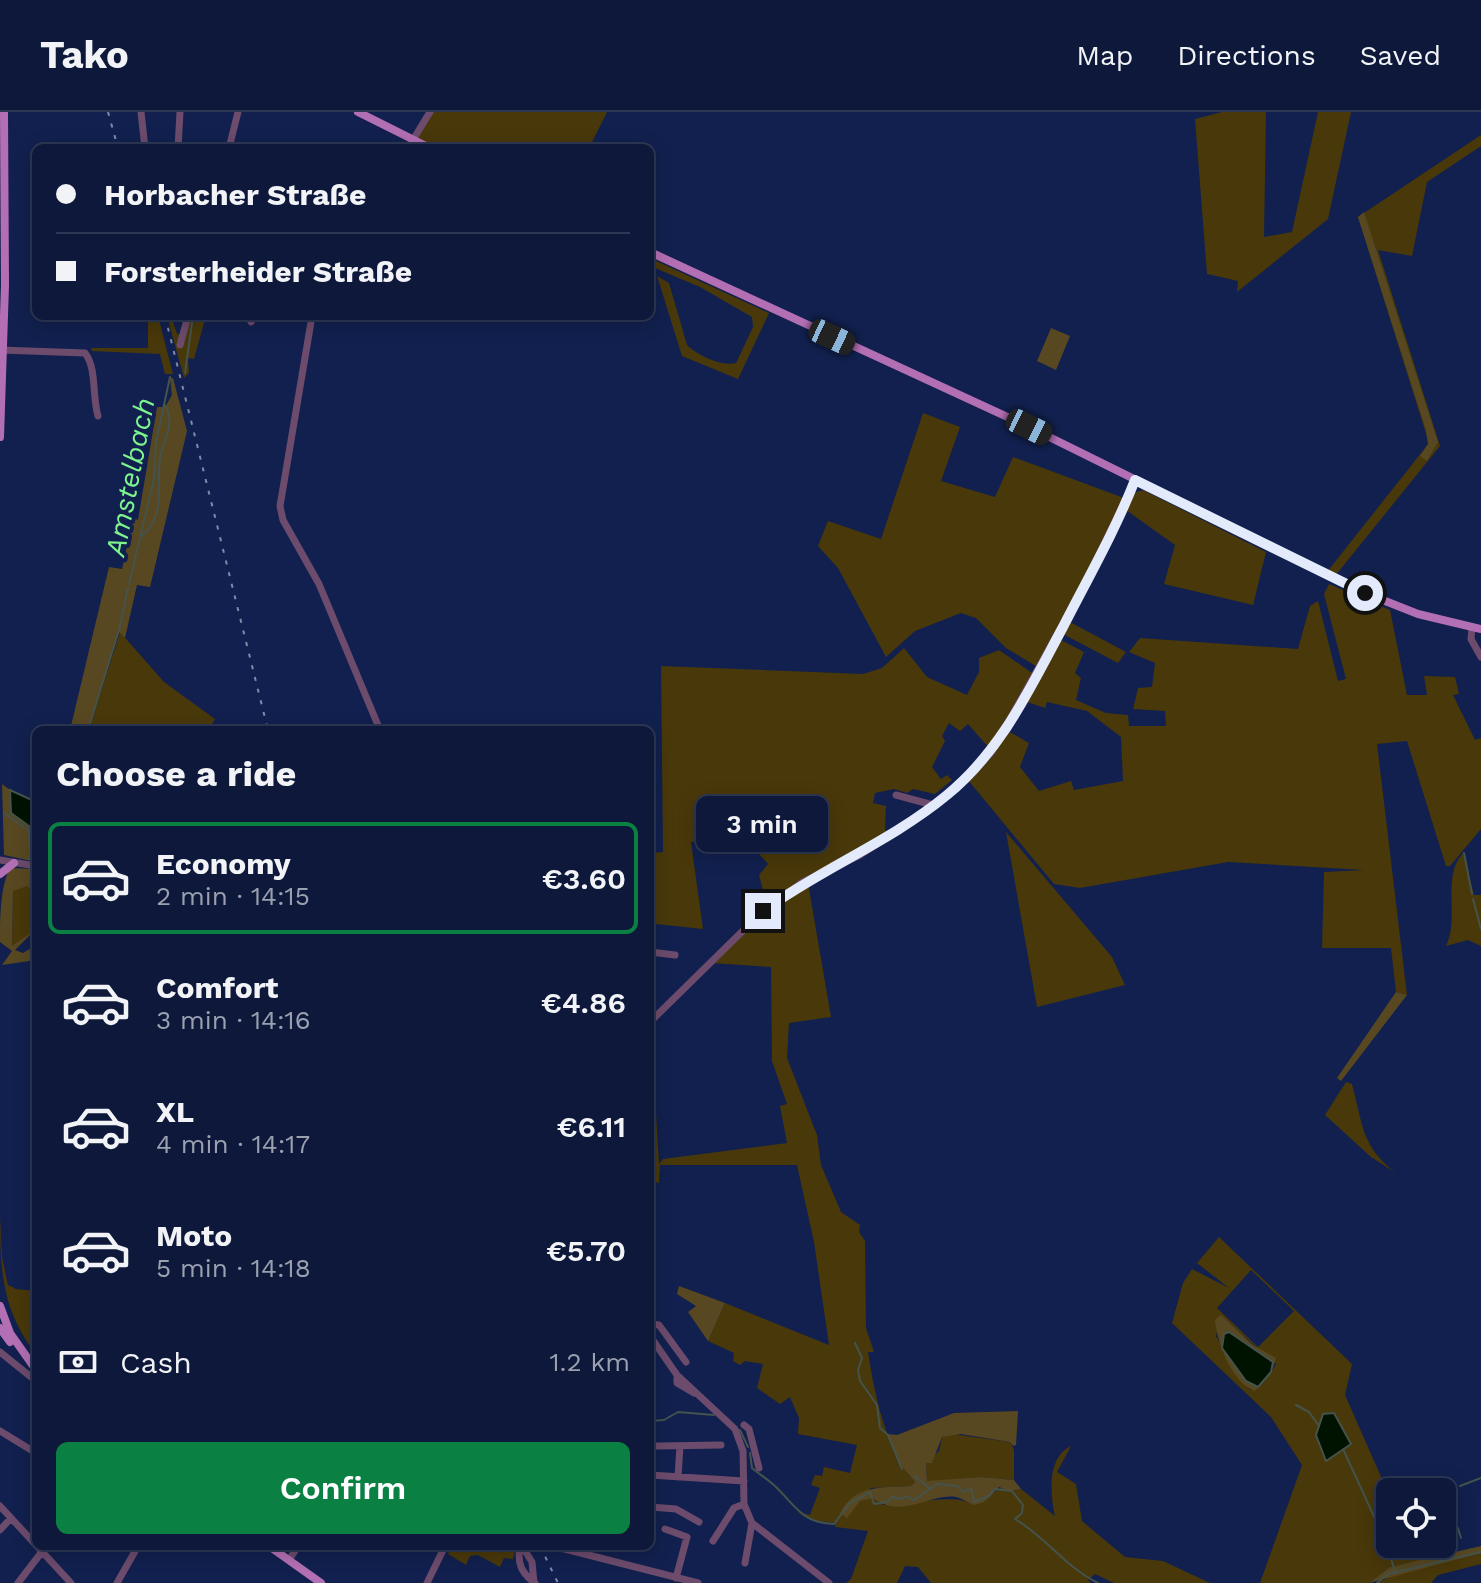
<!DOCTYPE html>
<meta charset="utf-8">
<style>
body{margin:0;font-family:"Work Sans",sans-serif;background:#162142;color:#f1f3f6;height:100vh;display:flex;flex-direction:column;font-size:30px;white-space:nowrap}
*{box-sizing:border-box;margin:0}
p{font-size:26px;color:#9aa0af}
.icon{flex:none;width:44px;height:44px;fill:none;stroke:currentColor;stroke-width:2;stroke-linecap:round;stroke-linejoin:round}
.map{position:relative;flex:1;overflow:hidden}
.drawer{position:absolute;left:32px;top:614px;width:622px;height:824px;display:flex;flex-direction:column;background:#0d183a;border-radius:12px;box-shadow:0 4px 20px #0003,0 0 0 2px #2d3754}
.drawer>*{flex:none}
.banner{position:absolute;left:32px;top:32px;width:622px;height:176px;border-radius:12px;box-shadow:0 4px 20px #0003,0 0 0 2px #2d3754;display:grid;align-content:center;height:176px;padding:0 24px;background:#0d183a}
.fabs{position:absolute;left:1376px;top:1366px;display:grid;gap:16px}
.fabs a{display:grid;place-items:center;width:80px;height:80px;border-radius:12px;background:#0d183a;box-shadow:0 4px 20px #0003,0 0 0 2px #2d3754;font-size:40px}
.end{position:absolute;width:36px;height:36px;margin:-18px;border:10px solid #e2eafc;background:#111;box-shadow:0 0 0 4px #111}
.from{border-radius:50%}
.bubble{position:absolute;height:56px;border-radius:12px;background:#0d183a;box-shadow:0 4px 20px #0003,0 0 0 2px #2d3754;font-size:26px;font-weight:600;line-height:56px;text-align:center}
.car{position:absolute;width:24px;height:48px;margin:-24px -12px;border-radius:10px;box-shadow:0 0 6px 2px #0007;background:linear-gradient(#222 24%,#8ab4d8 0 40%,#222 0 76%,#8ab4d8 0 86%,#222 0)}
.banner b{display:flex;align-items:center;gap:28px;height:76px;font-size:30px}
.banner b+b{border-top:2px solid #2d3754}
.banner i{width:20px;height:20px;background:#f1f3f6}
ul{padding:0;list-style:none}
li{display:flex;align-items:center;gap:24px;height:112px;margin:0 16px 12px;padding:0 8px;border:4px solid transparent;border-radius:12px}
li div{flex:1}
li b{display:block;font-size:30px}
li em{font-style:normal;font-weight:600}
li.selected{border-color:#0b8043}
li>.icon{width:72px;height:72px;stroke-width:1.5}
h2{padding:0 24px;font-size:36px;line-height:96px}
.pay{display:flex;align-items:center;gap:20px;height:88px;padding:0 24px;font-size:30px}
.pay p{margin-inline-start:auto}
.primary-button{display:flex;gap:16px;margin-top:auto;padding:16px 24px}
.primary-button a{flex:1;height:92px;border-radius:12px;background:#0b8043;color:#fff;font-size:32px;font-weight:600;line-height:92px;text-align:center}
header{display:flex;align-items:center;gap:48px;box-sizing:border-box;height:112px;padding:0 40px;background:#0d183a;border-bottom:2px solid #2d3754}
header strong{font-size:38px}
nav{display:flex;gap:44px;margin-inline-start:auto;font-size:28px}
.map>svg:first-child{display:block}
</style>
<header>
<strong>Tako</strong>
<nav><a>Map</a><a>Directions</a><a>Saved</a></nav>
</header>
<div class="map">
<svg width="1481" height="1471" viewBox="0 0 1481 1471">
<rect width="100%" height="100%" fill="#11204e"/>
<path fill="#49380a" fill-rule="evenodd" d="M426 0H607L589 36H417L409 29Z
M1222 0H1266L1264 125 1292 120 1318 0H1351L1328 107 1237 180 1238 169 1207 162 1195 7Z
M1481 23V34L1427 70 1412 144 1378 138 1440 334 1335 464 1327 460 1429 331 1358 105Z
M654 148 769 201 738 267 682 244 657 164 669 171 687 233C697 243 722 255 736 251L753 215 752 205 700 175 655 156Z
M148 204H158L173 262H165L160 242 92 239 91 236H148Z
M167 204H171L177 222 184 223 190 204H206L194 247 188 246 189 261 184 266Z
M923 301 960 315 941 369 995 385 1013 345 1124 386 1039 556 1006 536 976 506 961 501 915 519 886 545 838 456 818 434 828 409 881 427Z
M1143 378 1266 440 1253 493 1164 472 1175 433 1126 398 1134 381Z
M1329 472 1390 498 1407 583H1427L1424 564 1455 565 1459 582 1453 583 1475 628 1481 626V717L1450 754H1446L1407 629 1377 632 1407 883 1396 880 1391 836H1322L1324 760 1364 758 1228 750 1080 776 1054 772 968 668 1010 620 1029 631 1020 655 1039 679 1071 669 1074 678 1123 669 1121 625 1087 599 1047 590 1045 596 1027 590 1059 527 1084 540 1075 561 1081 566 1076 588 1106 601 1128 603 1129 614H1166L1165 599 1133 597 1138 576 1152 575 1155 551 1129 540 1140 526 1298 537 1310 494 1318 489 1338 569 1346 567 1324 482Z
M1068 509 1126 540 1118 551 1063 522Z
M120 520 164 570 215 607 209 618H89Z
M904 536 927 565 967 583 979 560V546L999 538 1035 563 990 637 968 612 960 619 949 611 942 624 945 629 932 655 941 667 947 663 952 668 935 682 913 677 907 681 894 677 875 681 873 691 886 694 885 718 888 722 875 732 767 793 759 763 768 752 742 722 691 730 703 817 656 812 652 741 663 740 661 554 863 562 882 556Z
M1006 720 1112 845 1125 873 1037 895Z
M1463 741 1474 783H1481V834L1468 828 1446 834C1460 805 1441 765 1463 741Z
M808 771 831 905 789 911 787 946 817 1023 821 1053 841 1100 860 1113 859 1120 865 1129 866 1216 874 1240H868C875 1284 885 1336 915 1370L911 1374 871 1376 849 1398 860 1389 873 1385 883 1393C902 1392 955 1383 966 1390L987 1385 1002 1375 1010 1379 1021 1377 1055 1404C1050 1382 1047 1345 1071 1334L1057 1360 1076 1372 1082 1409 1125 1445 1163 1449 1210 1471H1114L1095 1462 1088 1468 1091 1471H931L918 1455 905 1454 897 1471H846L851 1467 868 1419 835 1415V1411L811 1408 797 1400 810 1403 820 1376 811 1373 815 1363 822 1364 824 1355 850 1361 857 1333 798 1322 799 1306 790 1285 780 1292 757 1276 763 1252 745 1249 740 1253 733 1249 734 1241 708 1229 725 1191 829 1233 814 1130 797 1053H660L659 1071 650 1069V1000L656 1001 659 1052 663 1047 787 1031 780 994 787 992 772 949 771 855 711 851 745 817Z
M19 774H27L36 783V817L12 835 13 779Z
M1346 970 1352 972C1363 1013 1361 1034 1396 1061L1371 1045 1325 1003Z
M0 1104 2 1145 8 1173 16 1177 36 1179V1242C2 1199 0 1157 0 1104Z
M1219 1125 1352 1252 1345 1283 1390 1385V1432H1418L1428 1447 1390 1455 1369 1471H1260L1302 1353 1271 1305 1172 1211 1183 1171 1192 1157 1229 1176 1197 1151ZM1251 1158 1294 1199 1258 1235 1217 1196ZM1221 1204 1276 1252 1271 1262 1250 1278 1238 1264 1216 1224Z
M952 1322 1010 1330 1014 1338V1368L981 1365 927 1370 926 1351 939 1339 942 1325Z
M452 1434H516V1435L513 1447 504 1446 500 1455 478 1443 470 1444 466 1453 448 1442Z
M1481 1441V1452L1438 1463 1431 1471H1378L1391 1464Z"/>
<path fill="#584822" d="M1364 100 1438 330 1427 349 1420 344 1428 332 1426 318 1358 105Z
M1051 216 1070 224 1056 258 1037 249Z
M170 266H173L187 319 150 475 137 473 125 526 119 520 89 618H70L109 455 122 457 133 406 138 408 157 295H165L172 283Z
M2 672 10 678C8 701 19 706 36 719V750L4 743Z
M10 756 36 757V783L27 774 13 779 12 834 36 817 15 838 23 841 36 833V848L2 853 12 839 0 830C0 808 0 774 10 756Z
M1396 880 1407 883 1341 969 1337 966Z
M679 1174 725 1191 708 1229 688 1200 696 1194 677 1182Z
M1221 1203 1253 1233 1276 1246 1271 1262 1255 1279C1232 1272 1217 1230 1215 1208Z
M1018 1299 1016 1333 1013 1334 1010 1330 961 1322 942 1325 932 1351H926L927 1369 981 1365 1014 1368 1021 1377 1010 1379 999 1375 984 1390 974 1393C968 1391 962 1386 956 1385 930 1381 902 1408 873 1386L860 1389 847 1406 840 1401C856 1372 881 1376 911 1374L915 1370 900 1352 888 1322 897 1323 954 1301Z
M1481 1434V1441L1369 1471 1390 1455Z"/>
<path fill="#001200" stroke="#44534c" stroke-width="2" d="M10 678 36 690V719L11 701Z
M1229 1220 1273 1250 1271 1260 1258 1275 1246 1269 1222 1236 1224 1222Z
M1334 1301 1351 1332 1326 1349 1316 1323 1323 1302Z"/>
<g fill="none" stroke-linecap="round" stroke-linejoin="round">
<path stroke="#44534c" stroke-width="2" d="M185 261 193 204
M142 424C167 401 156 374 160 346 163 326 177 311 164 292
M129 472 154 367 156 330 170 265
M88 618 119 518 128 476
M4 701 29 719 30 741
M1464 741 1472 782
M28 747 36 739
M1473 787 1481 817
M855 1231 862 1246 858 1258 860 1269 877 1293 880 1316 888 1323 902 1357
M1296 1293 1309 1300 1319 1314
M650 1309 664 1308 678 1300 714 1303
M740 1318 748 1335
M1344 1339 1387 1433 1395 1460
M750 1341 752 1356C760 1363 769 1368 777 1376 797 1396 803 1411 834 1412L849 1392 870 1380 874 1392 887 1390 892 1385 901 1387 907 1384 914 1388 937 1372 956 1374 964 1380 971 1376 974 1390 989 1384 995 1377 1012 1379 1023 1393 1022 1401 1015 1407C1046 1425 1065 1455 1098 1471
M915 1364 929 1376
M1460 1374 1481 1366
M1458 1416 1461 1426
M1377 1471 1388 1462 1481 1440"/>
<path stroke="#6c4b6c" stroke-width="7" d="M141 0 145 36
M178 36 180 0
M229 36 238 0
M408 36 430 0
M249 204 251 210
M312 204 280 394 283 408 319 472 380 618
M180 233 188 204
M0 238 85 241C97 256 92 285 98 304
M1472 515 1471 527 1481 545
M896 683 933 693
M0 748 36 754
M650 840 675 843
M650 910 763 799 801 771 860 743 898 718 948 683 991 641 1084 474 1135 368
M650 1212 659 1213 686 1250
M650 1224 677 1263 735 1317 743 1339 744 1392 752 1411 829 1471
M0 1240 31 1265
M677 1263V1271L694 1281
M744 1313 749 1317 759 1356
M0 1319 36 1341
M657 1334 721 1333
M650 1363 744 1369
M678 1365 680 1334
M0 1394 71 1471
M650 1395 676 1397 699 1410
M665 1417 687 1425 676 1466
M0 1418 11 1406
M713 1429 734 1396 744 1392
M520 1434C517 1451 521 1461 535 1471
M522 1434 532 1450 534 1471
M553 1434 698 1471
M289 1448 298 1434
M745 1451 752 1411
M18 1471 41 1441
M117 1471 138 1434
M427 1471 445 1434"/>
<path stroke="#b36fb3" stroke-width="8" d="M358 0 430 36
M650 140 1029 315 1365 481 1418 502 1481 517
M0 325 5 173 4 0
M0 762 14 751
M0 1194 10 1221 36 1258
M0 1216 10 1230
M269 1434 321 1471"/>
<path stroke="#808baa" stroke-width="2" stroke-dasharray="4 8" stroke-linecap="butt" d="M108 0 118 36
M165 204 268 618
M540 1434 558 1471"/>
</g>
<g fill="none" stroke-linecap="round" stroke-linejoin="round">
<path stroke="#e2eafc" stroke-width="10" d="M763 799C822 756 890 730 947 683 1002 638 1030 576 1063 515 1088 466 1115 419 1135 368L1365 481"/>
</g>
<g text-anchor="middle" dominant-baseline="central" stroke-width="8" stroke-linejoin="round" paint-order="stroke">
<g font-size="28" font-style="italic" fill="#7df48e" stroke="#11204e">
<text transform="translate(130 365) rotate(-79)">Amstelbach</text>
</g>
</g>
</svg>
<div class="fabs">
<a><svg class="icon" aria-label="locate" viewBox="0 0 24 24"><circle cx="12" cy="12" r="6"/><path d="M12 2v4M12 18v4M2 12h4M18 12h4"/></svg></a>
</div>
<i class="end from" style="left:1365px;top:481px"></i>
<i class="end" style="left:763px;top:799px"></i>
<div class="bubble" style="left:696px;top:684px;width:132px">3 min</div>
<i class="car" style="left:832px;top:225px;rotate:115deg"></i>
<i class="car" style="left:1029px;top:315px;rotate:116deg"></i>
<div class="banner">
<b><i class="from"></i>Horbacher Straße</b>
<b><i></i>Forsterheider Straße</b>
</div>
<section class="drawer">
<h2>Choose a ride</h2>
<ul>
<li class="selected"><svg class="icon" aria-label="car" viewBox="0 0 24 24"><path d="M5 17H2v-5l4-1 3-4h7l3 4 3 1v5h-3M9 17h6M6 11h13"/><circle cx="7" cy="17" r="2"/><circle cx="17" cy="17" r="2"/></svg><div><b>Economy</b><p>2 min · 14:15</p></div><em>€3.60</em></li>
<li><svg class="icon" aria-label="car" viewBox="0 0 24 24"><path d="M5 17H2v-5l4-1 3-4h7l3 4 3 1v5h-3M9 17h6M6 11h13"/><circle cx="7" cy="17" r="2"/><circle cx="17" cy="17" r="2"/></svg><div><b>Comfort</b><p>3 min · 14:16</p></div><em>€4.86</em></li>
<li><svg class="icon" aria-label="car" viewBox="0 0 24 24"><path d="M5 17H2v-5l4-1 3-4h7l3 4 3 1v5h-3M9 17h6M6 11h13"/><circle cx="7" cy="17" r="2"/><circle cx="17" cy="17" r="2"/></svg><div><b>XL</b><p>4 min · 14:17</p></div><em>€6.11</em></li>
<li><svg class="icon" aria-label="car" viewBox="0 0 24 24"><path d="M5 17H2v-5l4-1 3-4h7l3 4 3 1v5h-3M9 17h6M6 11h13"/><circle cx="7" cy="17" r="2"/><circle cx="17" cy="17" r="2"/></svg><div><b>Moto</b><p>5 min · 14:18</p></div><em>€5.70</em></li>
</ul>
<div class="pay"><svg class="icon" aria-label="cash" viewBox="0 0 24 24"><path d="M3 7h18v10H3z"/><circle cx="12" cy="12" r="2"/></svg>Cash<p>1.2 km</p></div>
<div class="primary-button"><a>Confirm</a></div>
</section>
</div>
